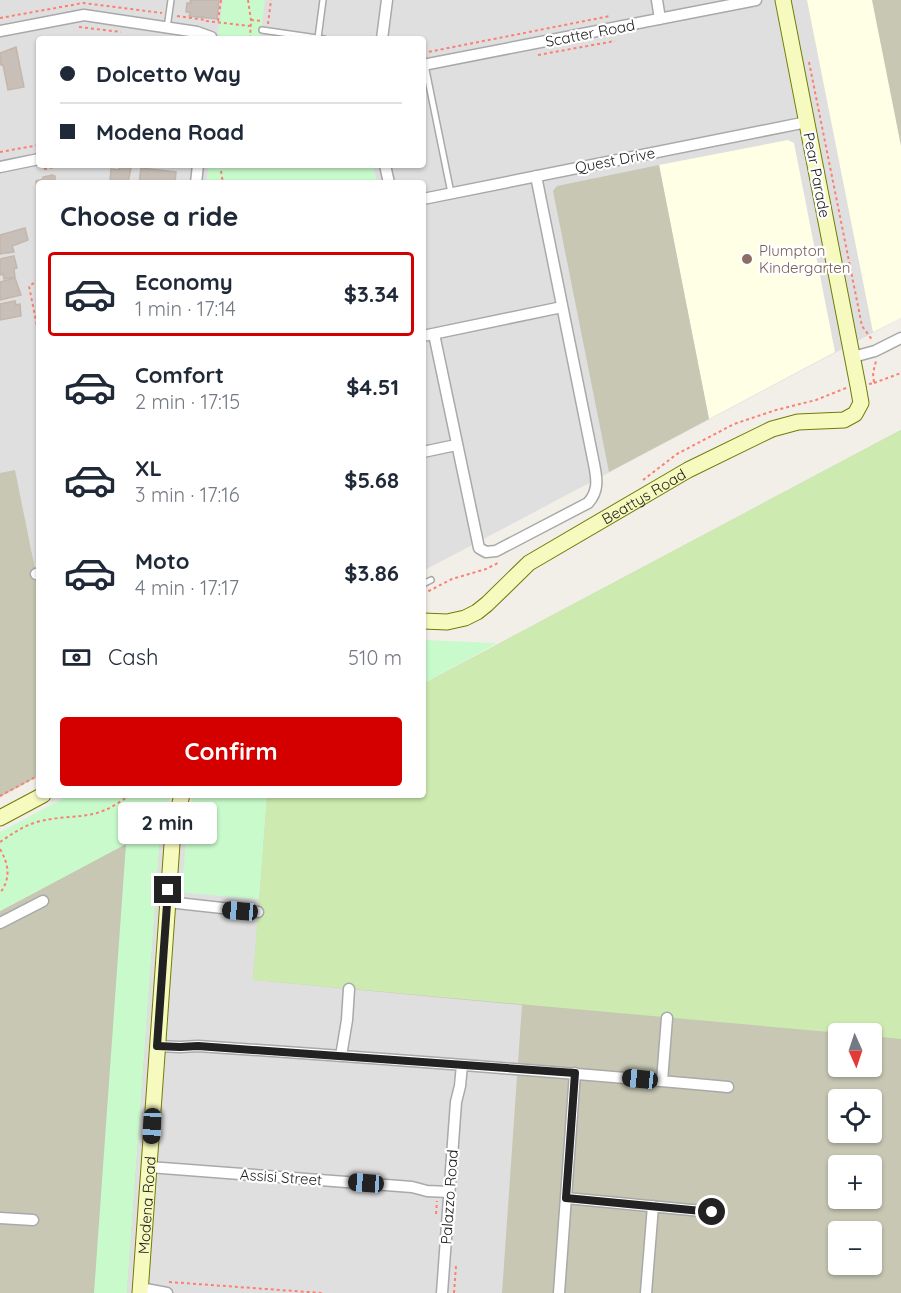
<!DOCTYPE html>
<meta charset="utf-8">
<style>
body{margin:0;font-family:Quicksand,sans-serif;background:#f2f2f3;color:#1f2937;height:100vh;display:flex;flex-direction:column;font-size:22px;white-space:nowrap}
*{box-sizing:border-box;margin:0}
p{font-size:20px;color:#747a83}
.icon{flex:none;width:33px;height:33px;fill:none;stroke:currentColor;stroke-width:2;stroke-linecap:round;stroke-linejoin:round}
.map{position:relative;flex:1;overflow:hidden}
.sheet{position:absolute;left:36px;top:180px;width:390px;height:618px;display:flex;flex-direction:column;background:#fff;border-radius:6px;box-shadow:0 2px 4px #0004}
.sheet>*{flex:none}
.hud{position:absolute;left:36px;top:36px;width:390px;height:132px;border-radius:6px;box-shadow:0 2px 4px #0004;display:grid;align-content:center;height:132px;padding:0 24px;background:#fff}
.needle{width:39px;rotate:177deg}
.tools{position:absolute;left:828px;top:1023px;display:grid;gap:12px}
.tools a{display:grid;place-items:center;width:54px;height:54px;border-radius:6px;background:#fff;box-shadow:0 2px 4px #0004;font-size:30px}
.end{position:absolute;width:27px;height:27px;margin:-14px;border:8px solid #222;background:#fff;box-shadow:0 0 0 3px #fff}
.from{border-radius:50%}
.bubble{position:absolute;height:42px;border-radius:6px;background:#fff;box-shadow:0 2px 4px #0004;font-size:20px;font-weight:700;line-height:42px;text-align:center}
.car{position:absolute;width:18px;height:36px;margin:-18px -9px;border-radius:8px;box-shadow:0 0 4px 2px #0007;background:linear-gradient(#222 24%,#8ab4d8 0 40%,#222 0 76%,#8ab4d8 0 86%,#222 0)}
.hud b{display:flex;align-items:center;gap:21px;height:57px;font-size:22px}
.hud b+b{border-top:2px solid #e0e1e3}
.hud i{width:15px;height:15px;background:#1f2937}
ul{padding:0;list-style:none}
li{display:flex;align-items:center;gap:18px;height:84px;margin:0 12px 9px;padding:0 12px;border:3px solid transparent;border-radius:6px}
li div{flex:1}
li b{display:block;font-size:22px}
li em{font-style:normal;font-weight:700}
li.on{border-color:#d40000}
li>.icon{width:54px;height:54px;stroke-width:1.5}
h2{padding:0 24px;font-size:27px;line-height:72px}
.pay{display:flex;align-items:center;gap:15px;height:66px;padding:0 24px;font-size:22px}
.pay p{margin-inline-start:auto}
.cta{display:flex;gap:12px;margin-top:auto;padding:12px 24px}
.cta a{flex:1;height:69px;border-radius:6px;background:#d40000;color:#fff;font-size:24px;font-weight:700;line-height:69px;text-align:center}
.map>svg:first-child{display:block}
</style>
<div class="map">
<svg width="901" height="1293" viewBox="0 0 901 1293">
<rect width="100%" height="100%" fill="#f2efe9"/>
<path fill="#e0dfdf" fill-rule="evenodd" d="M0 0H872L901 318 423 571V183H39V776L0 796ZM39 39H423V165H39Z
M267 795 253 980 729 1023 706 1293H127L161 825 188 811Z"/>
<path fill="#ffffe5" d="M807 0H901V318L873 332Z
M788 140 794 143 835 352 709 419 659 165Z"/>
<path fill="#c7c7b4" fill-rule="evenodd" d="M872 0H901V146Z
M659 165 709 419 609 472 553 191 557 186Z
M901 430V1293H502L522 1005 253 980 267 795H423V684ZM838 1034H872V1066H838ZM838 1100H872V1132H838ZM838 1166H872V1198H838ZM838 1232H872V1264H838Z
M15 470 39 589V776L0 797V473Z
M161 825 127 1293H0V911Z"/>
<path fill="#cdebb0" d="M901 430V1039L872 1036V1034L841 1033 253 980 267 795H423V684Z"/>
<path fill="#c8facc" d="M223 0H265L260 39H222L218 33Z
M209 165H373L377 183H206Z
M423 640 497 643 423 684Z
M70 795H171L168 805 167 822 161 825 127 1293H94L126 844 0 911V832Z
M194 795H267L259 899 186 893 182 888 188 811Z"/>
<path fill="#c7bfb8" stroke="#c4b6ab" stroke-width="1.5" d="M190 0H219L217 19 189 16 190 12H186L187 3H191Z
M16 47 24 87 8 90 3 65H1L0 53Z
M120 166 131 168 128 183H111L110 181 111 169 119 170Z
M141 168 176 172 175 183H139Z
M52 175 55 176V183H39L38 193 36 181 43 179V177Z
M25 228 28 240 12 246 14 252 0 254V235Z
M14 256 17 268 14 269 15 277 4 279 3 274 0 275V259Z
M15 278 21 295 0 300V282Z
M15 301 16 305 20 304 21 316 0 320V304Z"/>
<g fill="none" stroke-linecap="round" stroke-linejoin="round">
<g stroke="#a9a9a9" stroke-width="8">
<path id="lane" d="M167 28 171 0
M262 30 324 39
M318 38 323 0
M425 65 451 193
M423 584 431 580"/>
</g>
<g stroke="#a9a9a9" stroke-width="13">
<path id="street" d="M657 0 660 19
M0 31 84 15 197 32 211 37V39
M382 39 387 0
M423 65 756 0
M385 165 389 183
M0 167 39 159
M196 183 198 165
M423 199 807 122
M434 334 479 548 486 552 496 551 588 503C599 491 597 479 594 464L536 176
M423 336 562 307
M853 357 875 351 901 338
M423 452 456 445
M36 574 39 573
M168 902 258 912
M0 923 43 901
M157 1046 180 1047 198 1046C374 1058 551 1071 728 1087
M341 1056 347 1020 349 989
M662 1081 667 1018
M149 1167 412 1187 427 1191 449 1192
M566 1198 712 1212
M0 1218 33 1220
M140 1288 167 1293
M442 1293 456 1102 460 1086 462 1065
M559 1293 575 1073
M646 1293 653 1206"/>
</g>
<g stroke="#707d05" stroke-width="17">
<g id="secondary">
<path id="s1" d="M423 621 447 622 465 618 477 612 487 604 529 563 688 470 772 429 798 422 844 420 855 414 861 403 858 386 783 0"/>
<path d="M0 818 43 795"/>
<path id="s2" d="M140 1293 173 830 182 795"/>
</g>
</g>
<path stroke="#fa8072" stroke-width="2" stroke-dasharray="3 3" stroke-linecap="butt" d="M248 0 251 20 250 39
M177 16 206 20
M0 18 83 3 162 13
M251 20 263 21
M206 21 250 26
M218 21 221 0
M268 24 271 0
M79 27 121 32
M370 39 371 33
M423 53 610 16
M538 55 615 41
M809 62 862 326 873 341
M0 152 39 145
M175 165 187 167
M220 165 223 183
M44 169 64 165
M39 280 29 286 39 336
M874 383 901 373
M869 384 874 383 873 373 876 361
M643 480 677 454 734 424 776 410 816 400 846 388
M423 594 452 579 486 569 500 562
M0 796 39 775
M0 842C12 834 23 826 37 822 74 812 94 824 129 795
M0 849C9 865 11 878 0 893
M436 1214 437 1201
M169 1282 322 1293
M454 1293 456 1266"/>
<use href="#lane" stroke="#fff" stroke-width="5"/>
<use href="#street" stroke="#fff" stroke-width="10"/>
<use href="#secondary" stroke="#f7fabf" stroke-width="15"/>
</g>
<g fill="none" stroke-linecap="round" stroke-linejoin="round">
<path stroke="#222" stroke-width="8" d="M168 890 157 1046 180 1047 198 1046 575 1073 566 1198 712 1212"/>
</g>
<circle fill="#8d6e63" stroke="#fff" stroke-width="2" cx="747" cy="259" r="6"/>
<g text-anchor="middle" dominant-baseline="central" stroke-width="4.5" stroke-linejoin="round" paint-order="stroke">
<g font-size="15" fill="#222" stroke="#fff">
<text transform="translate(590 33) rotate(-11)">Scatter Road</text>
<text transform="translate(615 160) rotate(-11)">Quest Drive</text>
<text transform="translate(817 175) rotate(79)">Pear Parade</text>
<text stroke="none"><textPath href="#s1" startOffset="260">Beattys Road</textPath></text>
<text transform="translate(281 1177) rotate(4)">Assisi Street</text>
<text transform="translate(449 1197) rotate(-86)">Palazzo Road</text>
<text stroke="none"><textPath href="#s2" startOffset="88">Modena Road</textPath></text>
</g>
<g font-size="15" fill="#785e54" stroke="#fff" text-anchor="start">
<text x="759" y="250">Plumpton<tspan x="759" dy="17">Kindergarten</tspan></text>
</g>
</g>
</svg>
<div class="tools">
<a><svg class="needle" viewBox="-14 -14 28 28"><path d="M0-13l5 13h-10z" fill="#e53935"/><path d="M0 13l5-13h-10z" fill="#747a83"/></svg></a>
<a><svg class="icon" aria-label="locate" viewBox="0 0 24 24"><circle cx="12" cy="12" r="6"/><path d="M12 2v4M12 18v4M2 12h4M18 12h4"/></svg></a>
<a>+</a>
<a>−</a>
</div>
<i class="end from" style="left:712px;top:1212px"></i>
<i class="end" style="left:168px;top:890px"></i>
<div class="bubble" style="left:118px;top:802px;width:99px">2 min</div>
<i class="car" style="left:240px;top:911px;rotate:275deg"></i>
<i class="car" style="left:640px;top:1079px;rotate:276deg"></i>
<i class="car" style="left:152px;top:1126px;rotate:183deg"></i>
<i class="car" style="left:366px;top:1183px;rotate:274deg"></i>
<div class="hud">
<b><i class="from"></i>Dolcetto Way</b>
<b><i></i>Modena Road</b>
</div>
<section class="sheet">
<h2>Choose a ride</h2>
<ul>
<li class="on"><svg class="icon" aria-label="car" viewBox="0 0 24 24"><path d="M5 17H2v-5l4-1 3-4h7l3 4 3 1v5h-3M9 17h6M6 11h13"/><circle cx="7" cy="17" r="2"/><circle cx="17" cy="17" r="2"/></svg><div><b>Economy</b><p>1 min · 17:14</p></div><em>$3.34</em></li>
<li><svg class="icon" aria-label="car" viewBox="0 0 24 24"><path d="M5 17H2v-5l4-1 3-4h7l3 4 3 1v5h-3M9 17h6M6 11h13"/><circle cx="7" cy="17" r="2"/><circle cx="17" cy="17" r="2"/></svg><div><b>Comfort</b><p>2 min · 17:15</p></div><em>$4.51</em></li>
<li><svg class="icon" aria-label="car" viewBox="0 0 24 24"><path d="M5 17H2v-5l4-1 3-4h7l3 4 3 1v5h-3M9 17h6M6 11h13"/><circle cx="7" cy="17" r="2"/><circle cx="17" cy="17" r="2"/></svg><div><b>XL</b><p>3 min · 17:16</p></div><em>$5.68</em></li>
<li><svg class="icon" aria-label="car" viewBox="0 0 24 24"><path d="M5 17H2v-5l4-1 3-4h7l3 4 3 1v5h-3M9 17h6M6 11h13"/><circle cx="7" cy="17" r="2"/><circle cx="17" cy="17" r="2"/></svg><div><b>Moto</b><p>4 min · 17:17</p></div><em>$3.86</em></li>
</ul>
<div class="pay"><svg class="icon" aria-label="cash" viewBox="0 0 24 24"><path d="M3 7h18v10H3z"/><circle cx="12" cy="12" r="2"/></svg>Cash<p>510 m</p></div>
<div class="cta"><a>Confirm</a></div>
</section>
</div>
